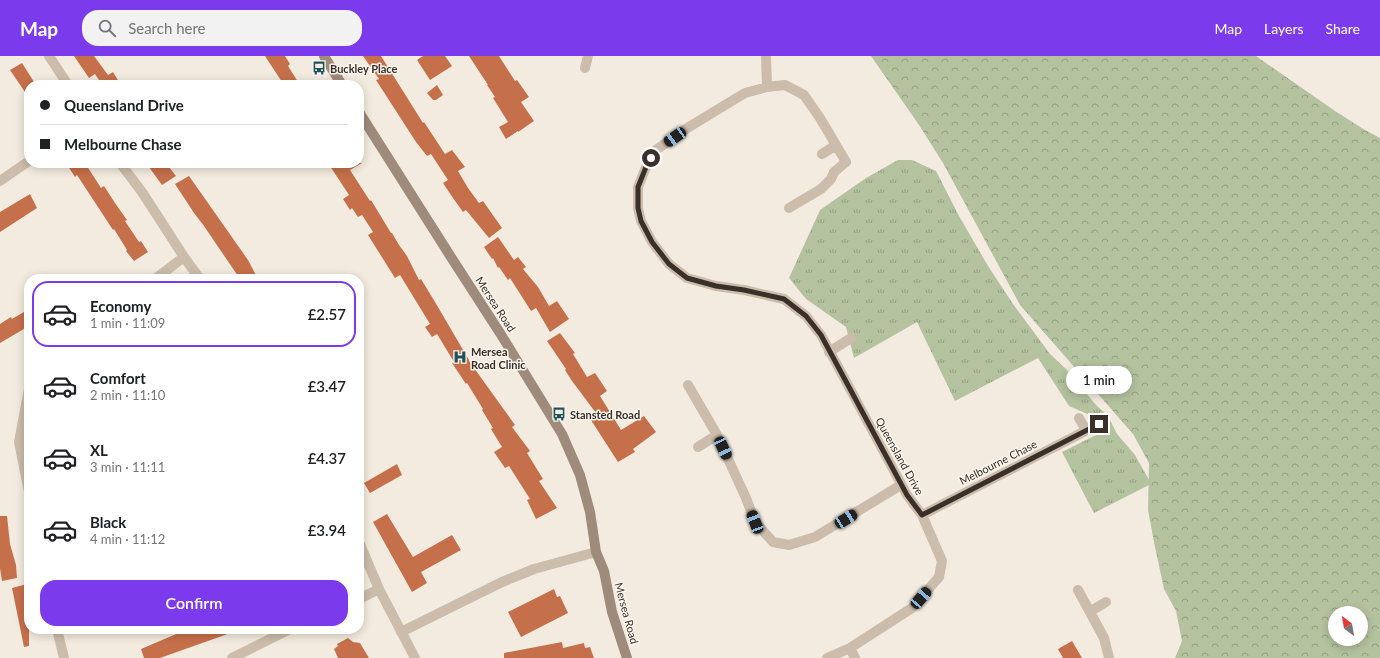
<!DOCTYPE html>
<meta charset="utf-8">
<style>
body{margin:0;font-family:Lato,sans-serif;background:#f2f2f2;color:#202124;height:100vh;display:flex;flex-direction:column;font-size:15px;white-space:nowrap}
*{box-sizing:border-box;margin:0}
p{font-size:13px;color:#757577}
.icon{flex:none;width:22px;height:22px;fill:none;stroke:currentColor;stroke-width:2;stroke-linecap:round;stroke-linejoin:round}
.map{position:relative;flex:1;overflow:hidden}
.sheet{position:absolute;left:24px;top:218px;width:340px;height:360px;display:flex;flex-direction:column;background:#fff;border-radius:16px;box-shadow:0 2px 10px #0003}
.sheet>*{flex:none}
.hud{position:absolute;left:24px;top:24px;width:340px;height:88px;border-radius:16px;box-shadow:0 2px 10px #0003;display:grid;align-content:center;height:88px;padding:0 16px;background:#fff}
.needle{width:26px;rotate:329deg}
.tools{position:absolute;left:1328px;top:550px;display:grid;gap:8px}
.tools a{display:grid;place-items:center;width:40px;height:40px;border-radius:50%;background:#fff;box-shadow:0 2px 10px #0003;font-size:20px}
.end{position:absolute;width:18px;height:18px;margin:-9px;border:5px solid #39302a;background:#fff;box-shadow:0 0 0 2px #fff}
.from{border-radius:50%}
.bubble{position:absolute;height:28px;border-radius:14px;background:#fff;box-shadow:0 2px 10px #0003;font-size:13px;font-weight:600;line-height:28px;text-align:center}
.car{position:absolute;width:12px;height:24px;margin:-12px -6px;border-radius:5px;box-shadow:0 0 3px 1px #0007;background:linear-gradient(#222 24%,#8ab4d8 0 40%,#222 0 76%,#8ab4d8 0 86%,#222 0)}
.hud b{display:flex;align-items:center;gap:14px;height:38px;font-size:15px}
.hud b+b{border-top:1px solid #e0e0e0}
.hud i{width:10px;height:10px;background:#202124}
ul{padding:7px 0 0;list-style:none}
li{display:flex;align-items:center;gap:12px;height:66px;margin:0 8px 6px;padding:0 8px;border:2px solid transparent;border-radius:16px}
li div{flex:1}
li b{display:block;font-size:15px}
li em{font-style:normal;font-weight:600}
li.current{border-color:#7c3aed}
li>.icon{width:36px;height:36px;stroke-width:1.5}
.primary-button{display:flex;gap:8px;margin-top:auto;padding:8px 16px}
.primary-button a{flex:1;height:46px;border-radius:16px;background:#7c3aed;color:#fff;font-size:16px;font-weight:600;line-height:46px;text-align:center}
header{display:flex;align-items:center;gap:24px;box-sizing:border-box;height:56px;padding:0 20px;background:#7c3aed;color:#fff}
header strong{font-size:19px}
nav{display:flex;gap:22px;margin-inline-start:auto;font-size:14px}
.search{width:280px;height:36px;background:#f2f2f2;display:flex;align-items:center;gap:10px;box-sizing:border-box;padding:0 14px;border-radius:16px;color:#757577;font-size:15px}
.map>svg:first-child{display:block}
</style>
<header>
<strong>Map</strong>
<div class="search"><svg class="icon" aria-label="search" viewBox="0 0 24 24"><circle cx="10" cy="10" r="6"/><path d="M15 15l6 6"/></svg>Search here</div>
<nav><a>Map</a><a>Layers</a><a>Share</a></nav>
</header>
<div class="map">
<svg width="1380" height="602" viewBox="0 0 1380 602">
<defs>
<pattern id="grass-tufts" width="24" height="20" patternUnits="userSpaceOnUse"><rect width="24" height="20" fill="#b4c29f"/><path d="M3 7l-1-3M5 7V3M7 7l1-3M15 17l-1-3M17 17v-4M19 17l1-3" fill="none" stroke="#939e82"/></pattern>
<pattern id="forest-crowns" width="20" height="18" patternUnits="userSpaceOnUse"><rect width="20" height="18" fill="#b4c29f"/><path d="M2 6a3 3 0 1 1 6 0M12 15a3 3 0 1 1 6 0" fill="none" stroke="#939e82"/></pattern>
</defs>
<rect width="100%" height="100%" fill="#f3ebdf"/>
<path fill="url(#grass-tufts)" d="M898 104H912L936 115 959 160 988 210 1013 248 1050 298 1066 313 1096 349 1108 360 1117 378 1135 399 1149 424V429L1094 457 1062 396 1110 372 1106 366 1069 350 1038 302 955 345 917 266 854 302 846 271 806 243 789 222 820 154 866 122Z"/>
<path fill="url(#forest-crowns)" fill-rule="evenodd" d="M871 0H1256L1335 55 1365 74 1380 82V602H1175L1182 585 1176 555 1164 533 1155 491 1148 454 1149 407 1133 378 1020 249 943 107 919 69ZM1335 557H1361V583H1335Z"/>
<path fill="#c6704b" d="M74 0H94L108 19 113 16 121 29H91L99 24 95 18 89 22Z
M265 0H285L290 8 288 10 300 29H284Z
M363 0H381L423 67 424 66 445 98 452 94 465 111 458 115 468 132 479 147 483 145 502 172 489 182 466 154 463 156 453 142 443 127 448 124 431 98 427 100 416 86 376 24 379 23Z
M423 0H445L452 10 430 24 417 4Z
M469 0H499L515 25 517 24 529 41 521 46 534 65 518 76V75L506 83 499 71 508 66 493 42 495 41 487 29H488Z
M22 7 36 29H29V42L10 14Z
M437 29 443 39 436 44H433L427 37Z
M66 107H85L101 132 104 130 115 147 127 164 125 165 139 186 141 185 148 196 134 205 126 195 127 194 114 173 113 174 77 119 75 121Z
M146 107H166L176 120 162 129Z
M328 107H362L350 114 370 145 371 144 391 177H392L399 189 407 200 419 224 421 223 435 246 469 304V305L515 369 512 371 530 395 527 397 543 423 539 425 557 452 536 463 527 444 530 443 509 410 505 412 494 396 502 391 491 373 493 372 482 354 483 353 467 327 466 328 452 307 454 306 437 278 432 281 425 271 430 268 400 219 395 222 368 179 373 176 362 159 358 161 352 152 350 154 343 143 349 139Z
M189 120 248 204 258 223H240L204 170 194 157 175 128Z
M30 138 37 152 0 176V156Z
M498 181 514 204 518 201 526 211 523 213 538 231 549 250 557 245 569 263 550 276 536 252 531 255 510 222 508 224 499 211 498 212 493 202 492 203 484 191Z
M29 253V270L0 287V268L11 261 12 263Z
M560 277 575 297 573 298 587 321 595 317 607 335 600 340 621 374 644 360 656 376 633 393 635 396 618 406 589 361 596 357 572 325 565 314 566 313 547 285Z
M397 408 402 419 370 437 364 427Z
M387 458 413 501 452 479 461 494 421 516 427 527 412 536 373 466Z
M0 460H7L10 488 16 509 17 522 2 525 0 512Z
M27 528 29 538V590L24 591 12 532Z
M554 533 557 541 560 540 568 557 521 581 508 556Z
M188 573H235L236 575 160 602H144L141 593Z
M348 582 353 586 360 587 369 602H338L334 593 338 590 337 588Z
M1072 585 1082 602H1063L1058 593Z
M562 586 563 592 584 587 585 592 590 591 594 602H504V597Z"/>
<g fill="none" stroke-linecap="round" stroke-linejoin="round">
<path stroke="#ccbcab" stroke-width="10" d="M49 0 68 29
M766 0 767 31
M585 12 588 0
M822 98 836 89
M120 107 142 136 184 201 200 223
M0 125 29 105
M789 152 821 133 831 123 834 116 846 106 820 62 804 39 785 29 767 31 745 37 684 74 656 94 646 111 638 131V152L641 165 652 186 669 208 687 222 716 230 744 234 784 243 806 260 821 279 907 439 922 459 942 505 939 521 912 552 850 592 827 602
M155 223 184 201
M829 296 851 282
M688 329 717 379 746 442 755 466 773 486 789 489 815 481 901 429
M29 333 19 386 29 436
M1079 362 1086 374
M698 391 717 379
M922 459 1099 368
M359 486 379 533 415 602
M1078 534 1104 582 1109 602
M359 543 379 533
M1091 555 1106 546
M57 573 64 602
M401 576 502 526 534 513 596 496
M850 592 855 602
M232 602 290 573"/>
<path stroke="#9f8b7c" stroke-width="10" d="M324 0 342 29
M359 56 449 198 500 277 562 378 580 419 590 456 596 496 604 515 612 556 627 602"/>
</g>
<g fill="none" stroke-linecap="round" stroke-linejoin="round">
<path stroke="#39302a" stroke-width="5" d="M651 102 646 111 638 131V152L641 165 652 186 669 208 687 222 716 230 744 234 784 243 806 260 821 279 907 439 922 459 1099 368"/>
</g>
<defs>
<g id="bus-bare" transform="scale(1.08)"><path d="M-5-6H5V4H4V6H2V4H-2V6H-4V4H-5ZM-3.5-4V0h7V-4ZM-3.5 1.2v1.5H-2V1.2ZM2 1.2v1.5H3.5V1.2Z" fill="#1f535b" stroke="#faf5ec" stroke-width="2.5" paint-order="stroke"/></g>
<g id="hospital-bare" transform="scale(1.08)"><path d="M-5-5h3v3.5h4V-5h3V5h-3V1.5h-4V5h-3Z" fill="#1f535b" stroke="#faf5ec" stroke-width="2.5" paint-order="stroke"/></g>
</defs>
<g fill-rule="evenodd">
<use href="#bus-bare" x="319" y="12"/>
<use href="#hospital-bare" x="460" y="301"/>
<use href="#bus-bare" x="559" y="358"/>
</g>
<g text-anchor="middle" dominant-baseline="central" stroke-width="3" stroke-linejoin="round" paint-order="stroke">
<g font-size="11" font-weight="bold" fill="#39302a" stroke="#faf5ec" text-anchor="start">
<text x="330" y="12">Buckley Place</text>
<text x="471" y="295">Mersea<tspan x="471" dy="13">Road Clinic</tspan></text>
<text x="570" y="358">Stansted Road</text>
</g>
<g font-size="11" fill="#39302a" stroke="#faf5ec">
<text transform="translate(496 248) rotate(57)">Mersea Road</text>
<text transform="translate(900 400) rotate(61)">Queensland Drive</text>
<text transform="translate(998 406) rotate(-27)">Melbourne Chase</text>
<text transform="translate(627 557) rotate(75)">Mersea Road</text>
</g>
</g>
</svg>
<div class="tools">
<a><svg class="needle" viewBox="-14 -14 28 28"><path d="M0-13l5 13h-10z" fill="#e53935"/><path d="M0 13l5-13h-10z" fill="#757577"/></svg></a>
</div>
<i class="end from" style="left:651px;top:102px"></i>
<i class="end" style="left:1099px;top:368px"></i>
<div class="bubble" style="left:1066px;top:310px;width:66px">1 min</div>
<i class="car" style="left:675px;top:81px;rotate:235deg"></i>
<i class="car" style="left:723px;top:392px;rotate:155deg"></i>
<i class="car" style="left:846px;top:463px;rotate:58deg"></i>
<i class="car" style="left:755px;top:466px;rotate:339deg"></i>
<i class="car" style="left:921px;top:542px;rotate:41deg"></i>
<div class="hud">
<b><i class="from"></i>Queensland Drive</b>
<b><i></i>Melbourne Chase</b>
</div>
<section class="sheet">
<ul>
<li class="current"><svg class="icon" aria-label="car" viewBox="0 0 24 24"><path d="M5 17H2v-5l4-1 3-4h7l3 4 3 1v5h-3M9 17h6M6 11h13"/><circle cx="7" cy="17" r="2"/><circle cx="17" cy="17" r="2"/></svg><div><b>Economy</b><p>1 min · 11:09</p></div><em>£2.57</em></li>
<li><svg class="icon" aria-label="car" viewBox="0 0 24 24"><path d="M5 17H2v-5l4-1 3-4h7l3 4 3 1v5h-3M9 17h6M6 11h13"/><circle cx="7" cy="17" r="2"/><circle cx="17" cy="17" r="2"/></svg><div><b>Comfort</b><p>2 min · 11:10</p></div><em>£3.47</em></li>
<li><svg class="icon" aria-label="car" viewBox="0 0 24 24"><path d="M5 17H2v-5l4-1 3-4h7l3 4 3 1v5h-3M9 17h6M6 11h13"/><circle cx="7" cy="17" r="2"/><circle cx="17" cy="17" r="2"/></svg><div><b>XL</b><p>3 min · 11:11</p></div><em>£4.37</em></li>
<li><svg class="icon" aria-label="car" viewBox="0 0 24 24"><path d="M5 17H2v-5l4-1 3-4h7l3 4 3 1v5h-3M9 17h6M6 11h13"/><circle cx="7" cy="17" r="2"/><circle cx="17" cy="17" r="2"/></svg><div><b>Black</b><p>4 min · 11:12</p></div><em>£3.94</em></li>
</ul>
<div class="primary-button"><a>Confirm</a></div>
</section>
</div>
